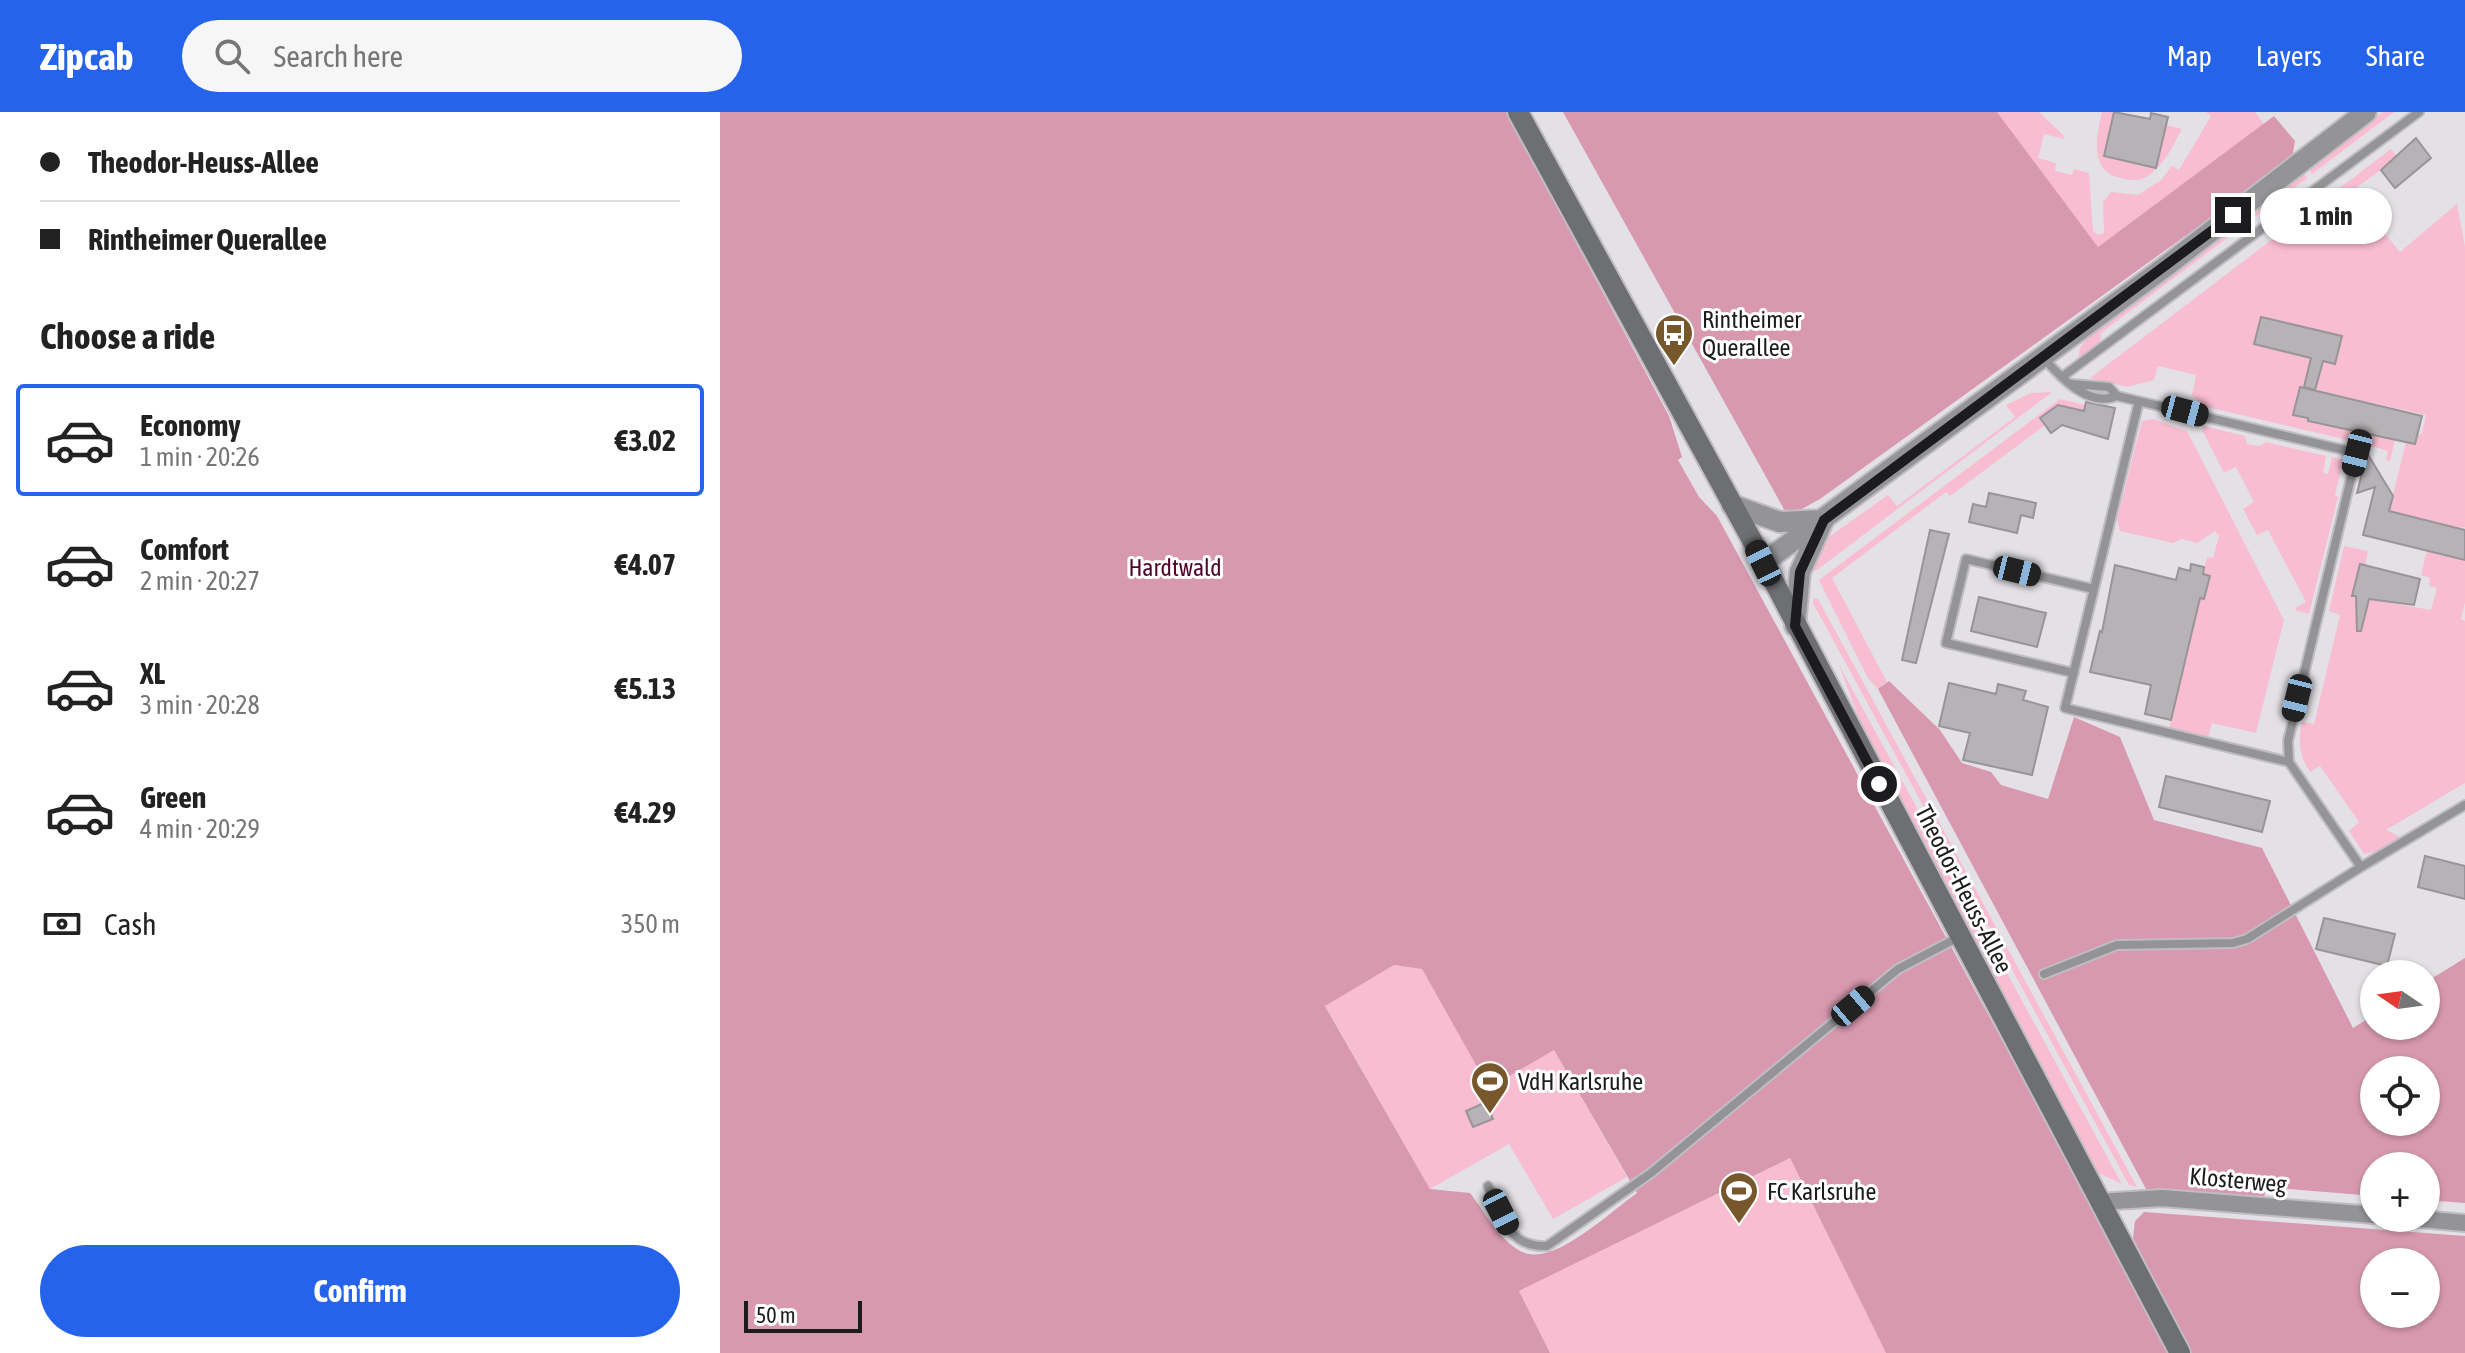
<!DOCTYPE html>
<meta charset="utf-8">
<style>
body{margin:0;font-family:"Asap Condensed",sans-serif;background:#f6f6f6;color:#222;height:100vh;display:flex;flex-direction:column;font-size:30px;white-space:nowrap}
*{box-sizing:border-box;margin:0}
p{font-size:26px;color:#767676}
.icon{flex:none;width:44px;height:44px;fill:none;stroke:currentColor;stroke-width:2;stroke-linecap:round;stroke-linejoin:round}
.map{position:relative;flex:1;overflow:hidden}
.sheet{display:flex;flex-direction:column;background:#fff;width:720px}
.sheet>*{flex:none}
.banner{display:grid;align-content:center;height:176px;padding:0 40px;background:#fff}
.needle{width:52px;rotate:283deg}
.tools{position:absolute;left:1640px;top:848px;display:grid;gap:16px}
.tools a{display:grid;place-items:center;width:80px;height:80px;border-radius:50%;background:#fff;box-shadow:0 2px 6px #0004;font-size:40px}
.scale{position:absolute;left:24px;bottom:20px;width:118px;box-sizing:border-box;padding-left:8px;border:4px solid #1c1b1d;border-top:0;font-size:22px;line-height:28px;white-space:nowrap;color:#1c1b1d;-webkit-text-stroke:6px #fff;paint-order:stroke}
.end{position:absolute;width:36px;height:36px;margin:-18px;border:10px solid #1c1b1d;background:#fff;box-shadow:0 0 0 4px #fff}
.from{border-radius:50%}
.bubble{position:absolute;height:56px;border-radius:28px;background:#fff;box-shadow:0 2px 6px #0004;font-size:26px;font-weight:700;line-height:56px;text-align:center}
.car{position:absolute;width:24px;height:48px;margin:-24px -12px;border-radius:10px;box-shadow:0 0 6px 2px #0007;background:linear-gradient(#222 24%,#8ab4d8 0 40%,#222 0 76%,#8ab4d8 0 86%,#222 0)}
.banner b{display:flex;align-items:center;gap:28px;height:76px;font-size:30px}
.banner b+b{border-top:2px solid #e0e0e0}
.banner i{width:20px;height:20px;background:#222}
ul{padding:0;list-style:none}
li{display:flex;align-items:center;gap:24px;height:112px;margin:0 16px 12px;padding:0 24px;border:4px solid transparent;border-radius:8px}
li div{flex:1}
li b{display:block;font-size:30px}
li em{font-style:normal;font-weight:700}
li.on{border-color:#2563eb}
li>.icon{width:72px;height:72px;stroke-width:1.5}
h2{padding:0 40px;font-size:36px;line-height:96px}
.pay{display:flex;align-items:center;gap:20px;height:88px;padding:0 40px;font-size:30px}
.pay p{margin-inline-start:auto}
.cta{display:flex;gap:16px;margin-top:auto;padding:16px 40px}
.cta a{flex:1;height:92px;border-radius:48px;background:#2563eb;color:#fff;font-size:32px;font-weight:700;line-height:92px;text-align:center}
header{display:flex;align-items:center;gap:48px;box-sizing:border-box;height:112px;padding:0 40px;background:#2563eb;color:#fff}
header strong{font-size:38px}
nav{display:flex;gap:44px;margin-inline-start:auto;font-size:28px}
.search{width:560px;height:72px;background:#f6f6f6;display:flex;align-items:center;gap:20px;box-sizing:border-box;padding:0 28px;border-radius:44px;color:#767676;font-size:30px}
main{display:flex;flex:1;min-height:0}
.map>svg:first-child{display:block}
</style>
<header>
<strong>Zipcab</strong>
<div class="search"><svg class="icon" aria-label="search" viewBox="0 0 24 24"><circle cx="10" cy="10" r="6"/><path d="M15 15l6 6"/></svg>Search here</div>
<nav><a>Map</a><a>Layers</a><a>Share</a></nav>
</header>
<main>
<section class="sheet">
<div class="banner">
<b><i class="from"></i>Theodor-Heuss-Allee</b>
<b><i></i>Rintheimer Querallee</b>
</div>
<h2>Choose a ride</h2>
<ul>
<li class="on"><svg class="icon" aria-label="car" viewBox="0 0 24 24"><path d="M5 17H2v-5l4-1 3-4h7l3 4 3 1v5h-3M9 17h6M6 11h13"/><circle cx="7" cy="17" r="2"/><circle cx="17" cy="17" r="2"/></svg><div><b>Economy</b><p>1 min · 20:26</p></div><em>€3.02</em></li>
<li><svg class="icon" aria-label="car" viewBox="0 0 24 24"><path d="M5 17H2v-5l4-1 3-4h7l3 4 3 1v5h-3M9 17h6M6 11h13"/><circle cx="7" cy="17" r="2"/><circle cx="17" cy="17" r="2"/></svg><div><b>Comfort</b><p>2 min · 20:27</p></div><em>€4.07</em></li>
<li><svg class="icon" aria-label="car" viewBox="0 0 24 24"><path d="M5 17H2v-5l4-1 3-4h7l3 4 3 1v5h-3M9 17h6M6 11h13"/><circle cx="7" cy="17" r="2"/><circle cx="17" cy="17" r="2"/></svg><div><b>XL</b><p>3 min · 20:28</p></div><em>€5.13</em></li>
<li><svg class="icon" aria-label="car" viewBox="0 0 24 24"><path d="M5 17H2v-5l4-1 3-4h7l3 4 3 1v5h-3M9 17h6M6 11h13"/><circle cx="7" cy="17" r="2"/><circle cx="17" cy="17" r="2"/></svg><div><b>Green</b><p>4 min · 20:29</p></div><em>€4.29</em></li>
</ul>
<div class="pay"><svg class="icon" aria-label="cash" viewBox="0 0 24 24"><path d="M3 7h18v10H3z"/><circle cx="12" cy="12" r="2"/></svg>Cash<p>350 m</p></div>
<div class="cta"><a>Confirm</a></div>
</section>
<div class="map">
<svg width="1745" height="1241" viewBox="0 0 1745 1241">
<rect width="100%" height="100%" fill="#e3e1e6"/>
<path fill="#f8bdd1" d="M1277 0H1319L1343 23 1344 27 1324 22 1318 46 1336 51 1335 59 1352 63 1354 57 1369 61 1373 119 1378 123 1384 121 1383 90 1391 80 1418 83 1441 68 1452 54 1459 58 1491 4 1486 0H1535L1544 12 1378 135Z
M1382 0H1399L1389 41 1442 12 1462 17C1453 33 1445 52 1429 63 1422 69 1414 69 1405 67 1368 62 1376 26 1382 0Z
M1663 0H1674L1592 62 1588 57Z
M1671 37 1678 46 1630 80 1680 140 1737 92 1745 135V415L1739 416 1669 399 1686 330 1702 321 1706 303 1595 278 1603 249 1615 251 1621 224 1542 205 1535 232 1596 247 1589 277 1579 275 1573 303 1588 306V310L1675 327 1670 349 1666 348 1668 339 1649 333 1483 294 1472 283 1476 263 1438 254 1434 268 1407 275 1370 266Z
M1583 60 1587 66 1381 221 1380 232 1358 248 1360 236 1368 224Z
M1332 280 1097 458 1091 459 1102 431 1109 425 1168 383 1177 394 1295 305 1286 293 1311 281Z
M1340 287 1365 293 1363 299 1338 293 1321 306 1325 313 1230 384 1226 380 1112 466 1167 570 1158 577 1148 566 1099 468Z
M1433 307 1467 319 1564 508 1536 621 1492 611 1488 626 1449 617 1480 486 1484 487 1490 464 1483 462 1487 445 1493 446 1499 424 1495 419 1477 431 1462 427 1453 431 1400 419 1397 407 1422 309Z
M1484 314 1525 324 1527 332 1540 334 1546 330 1606 344 1603 361 1608 362 1612 345 1623 348 1615 383 1618 385 1589 502 1577 499 1575 496 1586 490 1548 418 1537 423 1523 397 1534 390 1516 355 1504 361 1482 318Z
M1624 434 1648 439 1645 453 1640 452 1633 483 1637 485 1636 499 1649 487 1711 498 1717 476 1709 474 1710 466 1701 463 1707 438 1745 448V490L1741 507 1745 509V671L1666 718 1680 725 1656 740 1644 742 1629 719 1639 710 1600 654 1590 660C1579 644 1578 629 1582 610L1594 612 1620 503 1609 499Z
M1094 486 1098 487 1417 1075 1409 1073 1093 491Z
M1119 553 1402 1072 1376 1060 1148 631Z
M674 853 702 857 769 975 834 938 907 1065 833 1107 789 1032 710 1077 605 893Z
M1070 1046 1166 1241H830L799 1179Z"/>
<path fill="#d899af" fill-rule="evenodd" d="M0 0H786L949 304 962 345 958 348 979 385 997 404 1452 1241H1166L1070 1046 799 1179 830 1241H0ZM674 853 702 857 769 976 834 938 917 1081C891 1099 837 1152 805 1141 782 1133 764 1099 750 1081L710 1077 605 894Z
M843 0H1277L1378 135 1554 4 1575 29 1572 47 1100 387 1080 398 1065 399Z
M1169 569 1220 618 1242 651 1271 660 1281 673 1328 687 1354 605 1400 625 1434 708 1542 736 1633 916 1654 903V914H1706V870L1745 846V1091L1706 1088V1054H1654V1084L1546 1075 1544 1087 1426 1077 1158 577ZM1654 958H1706V1010H1654Z
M1424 1100 1745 1124V1241H1472L1413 1126 1415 1109ZM1654 1150H1706V1202H1654Z"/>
<path fill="#b6b2b5" stroke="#989497" stroke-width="2" d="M1394 0 1430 7 1431 1 1448 5 1436 56 1384 44Z
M1696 26 1711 46 1675 76 1661 58Z
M1541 205 1622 224 1615 252 1603 249 1595 278 1584 275 1591 246 1534 232Z
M1580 275 1702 304 1695 332 1588 309V306L1573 303Z
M1366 290 1395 296 1388 327 1342 313 1331 321 1320 306 1338 293 1364 299Z
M1647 341 1673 384 1669 399 1745 418V448L1643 423 1655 375 1637 381Z
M1269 381 1316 391 1313 406 1301 403 1297 421 1249 410 1253 392 1266 395Z
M1210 418 1229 422 1196 551 1182 548Z
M1471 452 1484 455 1483 462 1490 464 1484 487 1480 486 1451 608 1425 602 1431 573 1370 560 1380 519 1382 520 1395 453 1456 468 1459 456 1470 459Z
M1640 452 1700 467 1694 493 1649 487 1641 519H1637L1636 484H1632Z
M1259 485 1326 501 1317 535 1251 519Z
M1229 571 1276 582 1278 572 1306 579 1303 588 1328 595 1312 663 1243 648 1250 621 1219 614Z
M1446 664 1550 689 1542 720 1439 695Z
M1705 744 1745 754V787L1698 775Z
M1604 806 1675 822 1667 854 1596 837Z
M766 990 773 1007 753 1015 746 999Z"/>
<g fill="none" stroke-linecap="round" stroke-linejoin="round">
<g stroke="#bfbdc2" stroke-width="12">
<path id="service" d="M1322 244C1340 265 1368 296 1397 284L1637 341 1568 629 1569 650 1641 755 1527 827 1513 831 1397 833 1324 862
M1342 265 1699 0
M1352 272 1389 275 1397 284
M1374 477 1419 289
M1354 561 1226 531 1246 447 1374 477 1345 596 1569 650
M1641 755 1745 693
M768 1074C783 1104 788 1136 827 1134L931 1061 1178 857 1239 825"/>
</g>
<g stroke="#bfbdc2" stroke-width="20">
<path id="minor" d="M1379 1090 1442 1086 1654 1103
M1689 1106 1745 1111"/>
</g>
<g stroke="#bfbdc2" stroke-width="24">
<path id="tertiary" d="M1012 393 1060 410 1104 408
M1043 451 1445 155 1646 0
M1075 514 1080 460 1102 411"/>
</g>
<g stroke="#bfbdc2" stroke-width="24">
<path id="secondary" d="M798 0 1033 430 1460 1241"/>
</g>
<use href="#service" stroke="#949496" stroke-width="8"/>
<use href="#minor" stroke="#949496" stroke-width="16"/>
<use href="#tertiary" stroke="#949496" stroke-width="20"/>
<use href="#secondary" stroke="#6e6f72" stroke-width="20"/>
</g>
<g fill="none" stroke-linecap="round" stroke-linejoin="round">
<path stroke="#1c1b1d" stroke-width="10" d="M1159 672 1075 514 1080 460 1104 408 1513 103"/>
</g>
<defs>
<g id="bus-pin" transform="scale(2)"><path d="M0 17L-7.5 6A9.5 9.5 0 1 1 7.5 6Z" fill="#77582d" stroke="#fff"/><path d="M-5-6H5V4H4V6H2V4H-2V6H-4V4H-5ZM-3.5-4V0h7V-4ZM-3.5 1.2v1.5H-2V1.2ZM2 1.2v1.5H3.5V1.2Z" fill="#fff"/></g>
<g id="stadium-pin" transform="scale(2)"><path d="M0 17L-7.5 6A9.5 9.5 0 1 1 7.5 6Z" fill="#77582d" stroke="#fff"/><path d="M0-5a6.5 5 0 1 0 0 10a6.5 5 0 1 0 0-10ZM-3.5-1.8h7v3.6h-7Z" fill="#fff"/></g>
</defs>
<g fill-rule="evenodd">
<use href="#bus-pin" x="954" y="221"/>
<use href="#stadium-pin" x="770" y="969"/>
<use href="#stadium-pin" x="1019" y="1079"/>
</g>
<g text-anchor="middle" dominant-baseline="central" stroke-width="6" stroke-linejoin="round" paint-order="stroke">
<g font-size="24" fill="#1c1b1d" stroke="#fff" text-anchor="start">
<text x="982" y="207">Rintheimer<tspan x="982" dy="28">Querallee</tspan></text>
<text x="798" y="969">VdH Karlsruhe</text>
<text x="1047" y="1079">FC Karlsruhe</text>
</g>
<g font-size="24" fill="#50042b" stroke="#fff">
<text x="455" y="455">Hardtwald</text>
</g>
<g font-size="24" fill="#1c1b1d" stroke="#fff">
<text transform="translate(1244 777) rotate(63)">Theodor-Heuss-Allee</text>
<text transform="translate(1518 1068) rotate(5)">Klosterweg</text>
</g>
</g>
</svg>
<div class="tools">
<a><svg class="needle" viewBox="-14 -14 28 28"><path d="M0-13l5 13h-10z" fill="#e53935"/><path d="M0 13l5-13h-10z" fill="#767676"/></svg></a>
<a><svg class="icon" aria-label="locate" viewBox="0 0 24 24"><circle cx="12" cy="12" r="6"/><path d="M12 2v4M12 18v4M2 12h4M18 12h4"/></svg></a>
<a>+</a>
<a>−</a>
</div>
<div class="scale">50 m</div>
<i class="end from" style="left:1159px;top:672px"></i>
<i class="end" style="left:1513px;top:103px"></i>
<div class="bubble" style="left:1540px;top:76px;width:132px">1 min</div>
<i class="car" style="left:1465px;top:299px;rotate:105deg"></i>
<i class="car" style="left:1637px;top:341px;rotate:194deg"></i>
<i class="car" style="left:1043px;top:451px;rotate:334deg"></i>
<i class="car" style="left:1297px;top:459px;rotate:104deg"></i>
<i class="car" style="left:1577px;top:586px;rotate:194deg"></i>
<i class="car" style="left:1133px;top:894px;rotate:50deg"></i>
<i class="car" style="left:781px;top:1100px;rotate:153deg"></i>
</div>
</main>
